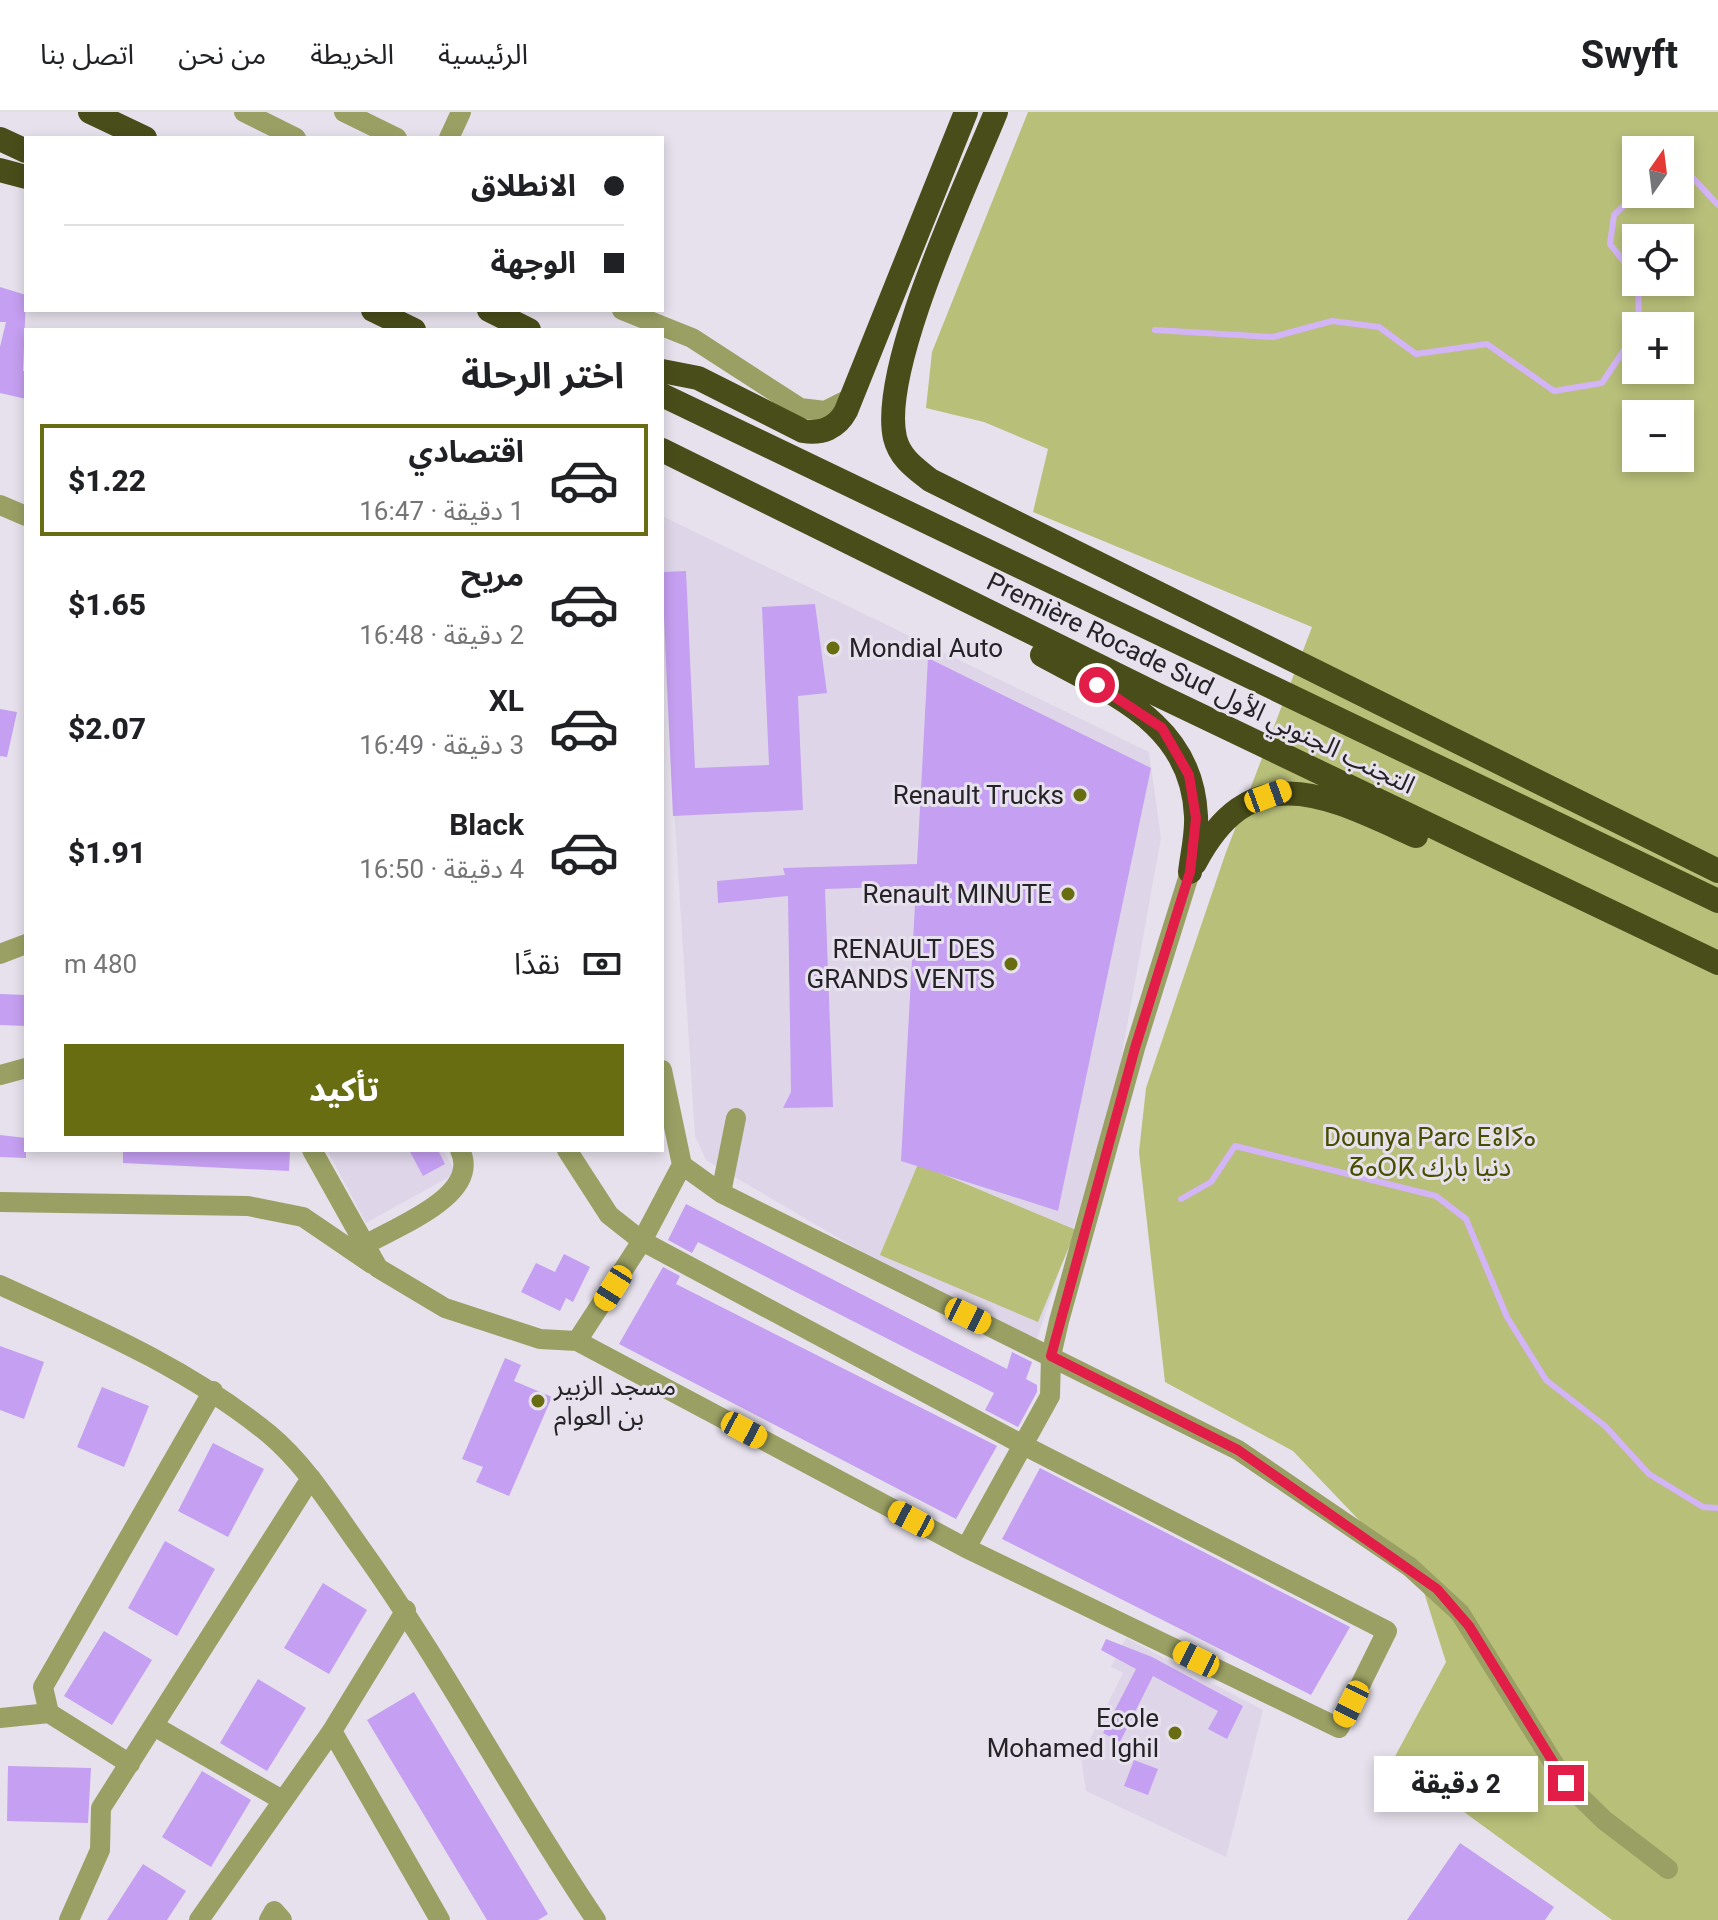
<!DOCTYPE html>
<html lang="ar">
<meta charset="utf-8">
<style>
body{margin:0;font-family:Roboto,"Noto Sans Arabic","Noto Sans Tifinagh",sans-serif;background:#f6f6f6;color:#202124;direction:rtl;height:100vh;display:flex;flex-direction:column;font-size:30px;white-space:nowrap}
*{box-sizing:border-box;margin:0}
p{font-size:26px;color:#757577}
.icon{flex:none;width:44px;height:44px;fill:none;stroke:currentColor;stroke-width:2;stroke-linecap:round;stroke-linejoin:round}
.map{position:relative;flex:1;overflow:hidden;direction:ltr}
.drawer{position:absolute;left:24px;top:216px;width:640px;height:824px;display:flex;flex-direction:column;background:#fff;border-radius:0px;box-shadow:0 4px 12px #0003;direction:rtl}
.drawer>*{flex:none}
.banner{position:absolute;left:24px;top:24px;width:640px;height:176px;border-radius:0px;box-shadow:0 4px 12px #0003;direction:rtl;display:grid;align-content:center;height:176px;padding:0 40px;background:#fff}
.needle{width:52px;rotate:14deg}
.controls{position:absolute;left:1622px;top:24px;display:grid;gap:16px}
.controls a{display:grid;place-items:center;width:72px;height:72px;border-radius:0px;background:#fff;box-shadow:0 4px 12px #0003;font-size:40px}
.end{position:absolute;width:36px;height:36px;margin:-18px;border:10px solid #e11d48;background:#fff;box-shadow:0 0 0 4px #fff}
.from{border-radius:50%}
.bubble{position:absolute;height:56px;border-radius:0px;background:#fff;box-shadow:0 4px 12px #0003;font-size:26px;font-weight:800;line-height:56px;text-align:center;direction:rtl}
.car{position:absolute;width:24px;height:48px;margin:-24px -12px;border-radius:10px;box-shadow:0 0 6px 2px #0007;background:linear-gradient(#f5c518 24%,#345 0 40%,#f5c518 0 76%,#345 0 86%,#f5c518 0)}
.banner b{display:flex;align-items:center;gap:28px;height:76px;font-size:30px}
.banner b+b{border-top:2px solid #e0e0e0}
.banner i{width:20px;height:20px;background:#202124}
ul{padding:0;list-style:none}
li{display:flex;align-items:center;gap:24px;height:112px;margin:0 16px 12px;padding:0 24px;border:4px solid transparent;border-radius:0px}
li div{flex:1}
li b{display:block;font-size:30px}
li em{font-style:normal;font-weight:800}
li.current{border-color:#686d12}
li>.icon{width:72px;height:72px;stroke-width:1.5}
h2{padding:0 40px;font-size:36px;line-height:96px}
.pay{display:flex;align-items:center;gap:20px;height:88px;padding:0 40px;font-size:30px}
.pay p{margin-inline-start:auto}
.action{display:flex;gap:16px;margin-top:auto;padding:16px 40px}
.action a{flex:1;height:92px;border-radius:0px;background:#686d12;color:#fff;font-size:32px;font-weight:800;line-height:92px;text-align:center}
header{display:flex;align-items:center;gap:48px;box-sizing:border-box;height:112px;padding:0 40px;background:#fff;border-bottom:2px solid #e0e0e0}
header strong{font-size:38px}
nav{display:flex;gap:44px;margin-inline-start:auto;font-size:28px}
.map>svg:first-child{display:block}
</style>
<header>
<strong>Swyft</strong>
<nav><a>الرئيسية</a><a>الخريطة</a><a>من نحن</a><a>اتصل بنا</a></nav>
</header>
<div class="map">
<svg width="1718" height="1808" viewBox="0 0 1718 1808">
<rect width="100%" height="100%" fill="#e6e1ec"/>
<path fill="#ded6e8" d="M662 404 1149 640 1161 726 1112 997 1036 1230 869 1144 706 1048 695 1024 662 509Z
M327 1038H443L456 1061 366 1111Z
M1126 1526 1263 1598 1226 1745 1086 1679 1081 1645 1123 1561 1111 1555Z"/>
<path fill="#b8bf79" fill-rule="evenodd" d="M1028 0H1718V1808H1612L1393 1648 1446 1550 1422 1474 1293 1339 1165 1270 1139 1040 1146 976 1225 743 1312 515 1033 400 1048 337 984 310 926 296 932 240ZM1636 38H1680V82H1636ZM1636 126H1680V170H1636ZM1636 214H1680V258H1636ZM1636 302H1680V346H1636Z
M918 1052 1076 1118 1038 1210 880 1143Z"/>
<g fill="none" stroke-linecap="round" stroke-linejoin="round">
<path stroke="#d3b4f7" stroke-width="6" d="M1680 64H1691L1718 93
M1636 82 1614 103 1610 132 1636 165
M1638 170 1639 214
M1155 218 1273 225 1332 209 1379 215 1416 242 1487 232 1554 279 1602 271 1636 220
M1181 1087 1211 1070 1235 1034 1436 1084 1466 1107 1507 1205 1546 1268 1605 1314 1649 1362 1703 1395 1718 1396"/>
</g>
<path fill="#c59ff1" d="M0 175 26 183 23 259H26V287L0 281V235L6 210H0Z
M686 459 695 656 769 653 762 495 815 492 827 581 798 584 803 698 673 704 662 460Z
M928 546 1151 656 1058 1099 901 1049 916 774 825 777 833 995 783 996 791 980 788 784 718 791 717 769 785 763 783 756 917 752Z
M0 597 17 600 7 645 0 644Z
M0 882 26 883V914L0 913Z
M0 1023 26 1026V1046L0 1045Z
M123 1038H290L289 1059 123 1051Z
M409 1038H438L445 1052 423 1064Z
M686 1092 1007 1257 1012 1240 1032 1250 1026 1267 1037 1273V1280L1018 1315 985 1298 994 1281 698 1130 692 1141 668 1128Z
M564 1142 590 1155 573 1190 566 1186 560 1199 521 1180 536 1151 555 1160Z
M663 1155 680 1164 676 1172 997 1334 956 1407 619 1232Z
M0 1234 44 1250 24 1307 0 1298Z
M505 1246 521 1253 514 1269 552 1285 509 1384 476 1370 483 1355 462 1347Z
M102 1275 149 1294 124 1355 77 1335Z
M213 1331 264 1357 228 1425 178 1399Z
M1040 1356 1350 1515 1311 1583 1002 1427Z
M165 1429 215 1457 177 1524 128 1496Z
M323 1471 367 1498 329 1562 284 1536Z
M104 1519 152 1548 112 1613 64 1584Z
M1106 1527 1152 1545 1243 1594 1227 1627 1208 1617 1218 1599 1153 1564 1120 1630 1103 1621 1136 1557 1101 1538Z
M258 1567 306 1596 267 1659 220 1631Z
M414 1580 548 1802 538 1808H487L367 1608Z
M1134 1648 1158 1657 1148 1683 1124 1674Z
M8 1654 91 1656 88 1711 7 1709Z
M202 1659 251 1688 211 1755 162 1725Z
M1460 1731 1554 1795 1545 1808H1407Z
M143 1752 186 1779 167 1808H107Z"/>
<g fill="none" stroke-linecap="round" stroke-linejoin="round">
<path stroke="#9aa064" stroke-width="20" d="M244 0 296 26
M344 0 397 26
M449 26 461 0
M622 198 692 226 800 296 825 299 851 286
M0 393 26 404
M0 842 26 832
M0 963 26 956
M312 1038 378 1156 445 1196 540 1227 577 1229 642 1129 682 1053 662 958
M567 1038 609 1103 642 1129 1025 1334 1387 1519 1339 1616 966 1436 577 1229
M682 1053 721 1081 1238 1338 1410 1455 1460 1501 1566 1671 1604 1708 1668 1757
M721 1081 736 1006
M0 1090 248 1094 303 1105 372 1152
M365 1133C397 1114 482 1083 460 1038
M0 1173C94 1216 188 1256 269 1322 306 1353 332 1396 360 1435 446 1555 513 1686 596 1808
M966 1436 1050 1284 1051 1244 1059 1209 1135 936 1190 760
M0 1606 49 1601
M154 1614 282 1688
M332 1619 440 1808
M130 1652 49 1601 43 1575 213 1279
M69 1808 100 1738 101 1696 311 1366
M199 1808 332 1619 406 1498
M269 1808 274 1799 282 1808"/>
<path stroke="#494d19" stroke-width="24" d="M90 0 145 26
M996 0C967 72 879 256 895 326 900 346 915 356 930 368L1718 759
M0 27 26 39
M0 58 26 65
M373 198 414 218
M489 198 529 218
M662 259 698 266 803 319C822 322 837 316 846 299L966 0
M662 283 1718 789
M662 338 1158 583 1718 851
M1042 543C1113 582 1192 611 1196 704 1197 723 1192 742 1190 760
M1195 751C1253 641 1329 685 1416 724"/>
</g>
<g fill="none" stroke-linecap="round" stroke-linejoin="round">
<path stroke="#e11d48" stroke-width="10" d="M1097 573 1162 616 1189 663 1196 706 1190 760 1135 936 1051 1244 1238 1338 1437 1477 1469 1514 1566 1671"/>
</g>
<g fill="#686d12" stroke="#e6e1ec" stroke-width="3">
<circle cx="833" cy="536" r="8"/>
<circle cx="1080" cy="683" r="8"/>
<circle cx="1068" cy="782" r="8"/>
<circle cx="1011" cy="852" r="8"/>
<circle cx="538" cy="1289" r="8"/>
<circle cx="1175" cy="1621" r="8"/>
</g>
<g text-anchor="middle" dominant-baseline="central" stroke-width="6" stroke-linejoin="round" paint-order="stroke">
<g font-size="26" fill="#252327" stroke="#e6e1ec" text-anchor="end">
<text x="849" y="536" text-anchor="start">Mondial Auto</text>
<text x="1064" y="683">Renault Trucks</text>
<text x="1052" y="782">Renault MINUTE</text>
<text x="995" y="837">RENAULT DES<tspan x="995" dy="30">GRANDS VENTS</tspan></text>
<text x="554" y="1274" text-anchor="start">مسجد الزبير<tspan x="554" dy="30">بن العوام</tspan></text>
<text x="1159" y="1606">Ecole<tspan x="1159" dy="30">Mohamed Ighil</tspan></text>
</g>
<g font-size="26" fill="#252327" stroke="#e6e1ec">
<text transform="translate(1201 571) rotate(26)">Première Rocade Sud التجنب الجنوبي الأول</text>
</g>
<g font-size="26" fill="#494d00" stroke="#e6e1ec">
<text x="1430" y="1025">Dounya Parc ⴹⵓⵏⵢⴰ<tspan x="1430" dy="30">ⵒⴰⵔⴽ دنيا بارك</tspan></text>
</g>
</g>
</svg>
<div class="controls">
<a><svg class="needle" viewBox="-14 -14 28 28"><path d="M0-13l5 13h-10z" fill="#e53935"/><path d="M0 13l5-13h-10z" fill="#757577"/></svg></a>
<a><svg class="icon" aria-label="locate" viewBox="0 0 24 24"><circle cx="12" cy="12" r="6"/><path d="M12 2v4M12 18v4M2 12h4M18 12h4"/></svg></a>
<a>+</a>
<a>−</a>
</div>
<i class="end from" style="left:1097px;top:573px"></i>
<i class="end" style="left:1566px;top:1671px"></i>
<div class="bubble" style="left:1374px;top:1644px;width:164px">2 دقيقة</div>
<i class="car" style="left:1268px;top:684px;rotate:70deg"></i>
<i class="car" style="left:613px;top:1176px;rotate:212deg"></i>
<i class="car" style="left:968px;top:1204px;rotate:116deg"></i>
<i class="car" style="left:744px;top:1318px;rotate:118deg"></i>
<i class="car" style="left:911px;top:1407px;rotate:298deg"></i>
<i class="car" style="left:1196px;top:1547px;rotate:296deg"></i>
<i class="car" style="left:1351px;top:1592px;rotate:206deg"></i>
<div class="banner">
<b><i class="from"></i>الانطلاق</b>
<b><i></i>الوجهة</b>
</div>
<section class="drawer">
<h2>اختر الرحلة</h2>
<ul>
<li class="current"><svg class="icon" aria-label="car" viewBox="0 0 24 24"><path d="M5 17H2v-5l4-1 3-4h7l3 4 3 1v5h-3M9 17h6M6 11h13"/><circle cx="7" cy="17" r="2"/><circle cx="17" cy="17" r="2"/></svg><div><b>اقتصادي</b><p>1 دقيقة · 16:47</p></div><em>$1.22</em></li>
<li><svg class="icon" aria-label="car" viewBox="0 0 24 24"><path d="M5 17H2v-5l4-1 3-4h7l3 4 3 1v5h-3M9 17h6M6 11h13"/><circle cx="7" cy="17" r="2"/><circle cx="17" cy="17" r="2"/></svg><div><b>مريح</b><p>2 دقيقة · 16:48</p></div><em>$1.65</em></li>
<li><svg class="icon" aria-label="car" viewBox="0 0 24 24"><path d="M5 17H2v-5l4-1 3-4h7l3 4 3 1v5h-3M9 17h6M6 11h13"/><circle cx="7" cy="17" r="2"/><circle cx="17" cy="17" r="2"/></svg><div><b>XL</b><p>3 دقيقة · 16:49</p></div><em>$2.07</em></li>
<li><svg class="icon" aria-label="car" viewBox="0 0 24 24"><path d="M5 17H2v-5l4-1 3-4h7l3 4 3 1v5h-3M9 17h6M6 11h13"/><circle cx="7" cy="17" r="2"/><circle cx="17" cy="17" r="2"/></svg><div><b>Black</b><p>4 دقيقة · 16:50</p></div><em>$1.91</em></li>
</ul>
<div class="pay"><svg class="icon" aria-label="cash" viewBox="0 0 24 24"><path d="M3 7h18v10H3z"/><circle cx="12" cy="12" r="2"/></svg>نقدًا<p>480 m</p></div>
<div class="action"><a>تأكيد</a></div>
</section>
</div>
